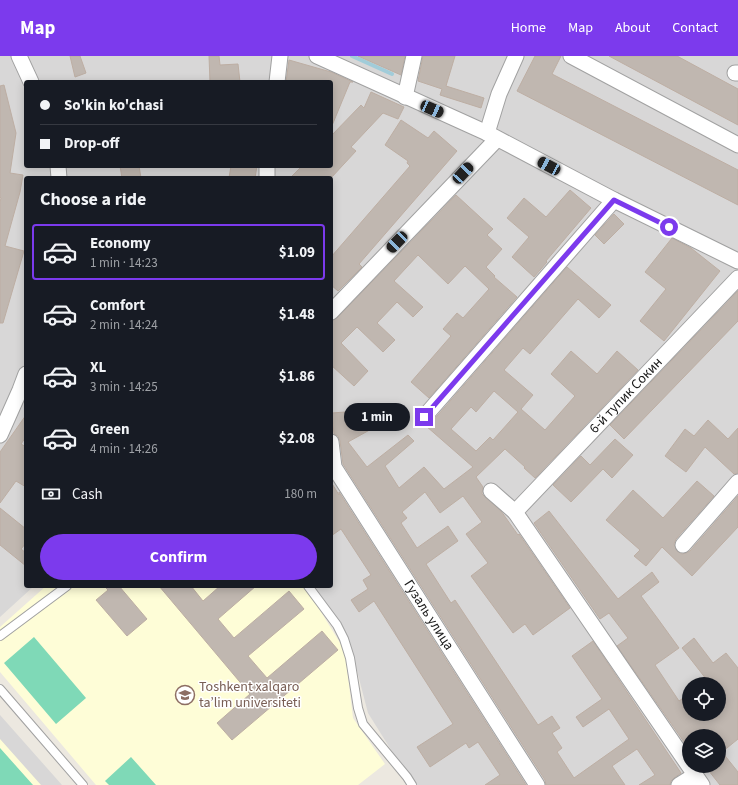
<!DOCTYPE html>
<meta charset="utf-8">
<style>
body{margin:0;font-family:"Source Sans 3",sans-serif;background:#242831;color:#f1f3f6;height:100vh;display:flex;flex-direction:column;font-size:15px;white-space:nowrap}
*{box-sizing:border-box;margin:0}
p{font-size:13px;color:#9ea1a6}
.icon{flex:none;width:22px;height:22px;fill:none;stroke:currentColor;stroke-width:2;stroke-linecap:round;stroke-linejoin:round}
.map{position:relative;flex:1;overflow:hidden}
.drawer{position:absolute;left:24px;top:120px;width:309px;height:412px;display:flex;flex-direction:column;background:#171b24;border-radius:4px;box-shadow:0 2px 10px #0003}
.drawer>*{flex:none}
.guide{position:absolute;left:24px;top:24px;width:309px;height:88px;border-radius:4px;box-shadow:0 2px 10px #0003;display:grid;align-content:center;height:88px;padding:0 16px;background:#171b24}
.buttons{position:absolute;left:682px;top:621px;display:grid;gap:8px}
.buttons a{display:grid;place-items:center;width:44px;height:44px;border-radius:50%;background:#171b24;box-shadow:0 2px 10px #0003;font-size:20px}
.end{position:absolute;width:18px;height:18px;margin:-9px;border:5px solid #7c3aed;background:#fff;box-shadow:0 0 0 2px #fff}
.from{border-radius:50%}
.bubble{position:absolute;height:28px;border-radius:14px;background:#171b24;box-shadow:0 2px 10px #0003;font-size:13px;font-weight:700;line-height:28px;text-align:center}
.car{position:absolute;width:12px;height:24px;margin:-12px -6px;border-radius:5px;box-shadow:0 0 3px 1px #0007;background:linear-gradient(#222 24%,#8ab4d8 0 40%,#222 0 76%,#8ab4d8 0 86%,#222 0)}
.guide b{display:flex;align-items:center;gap:14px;height:38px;font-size:15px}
.guide b+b{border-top:1px solid #363941}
.guide i{width:10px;height:10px;background:#f1f3f6}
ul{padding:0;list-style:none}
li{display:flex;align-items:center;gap:12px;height:56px;margin:0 8px 6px;padding:0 8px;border:2px solid transparent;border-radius:4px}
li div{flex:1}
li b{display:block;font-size:15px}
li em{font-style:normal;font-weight:700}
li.active{border-color:#7c3aed}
li>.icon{width:36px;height:36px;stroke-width:1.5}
h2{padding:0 16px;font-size:18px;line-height:48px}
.pay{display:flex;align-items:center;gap:10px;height:44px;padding:0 16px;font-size:15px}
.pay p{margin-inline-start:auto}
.primary-button{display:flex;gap:8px;margin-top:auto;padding:8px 16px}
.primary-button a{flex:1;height:46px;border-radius:24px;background:#7c3aed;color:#fff;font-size:16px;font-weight:700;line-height:46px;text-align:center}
header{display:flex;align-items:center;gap:24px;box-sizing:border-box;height:56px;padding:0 20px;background:#7c3aed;color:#fff}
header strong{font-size:19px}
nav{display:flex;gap:22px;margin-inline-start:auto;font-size:14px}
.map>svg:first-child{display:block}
</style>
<header>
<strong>Map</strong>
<nav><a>Home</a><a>Map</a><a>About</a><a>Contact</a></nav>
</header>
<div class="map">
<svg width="738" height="729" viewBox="0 0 738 729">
<rect width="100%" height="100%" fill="#ece8e0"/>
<path fill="#d8d7d7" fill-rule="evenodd" d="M0 0H738V729H413L368 657 350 588 312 530H331V122H26V530H34L0 561ZM26 26H331V110H26ZM689 628H719V658H689ZM689 680H719V710H689Z
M0 659 62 729H0Z"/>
<path fill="#fefdd7" d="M46 530H305L345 595 353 662 385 708 358 729H96L0 616V571Z
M0 683 41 729H0Z"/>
<path fill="#7fd9b7" d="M34 581 86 642 56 668 4 607Z
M0 692 33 729H0Z
M131 701 156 729H109L105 725Z"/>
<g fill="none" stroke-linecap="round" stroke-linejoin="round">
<path stroke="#a1ccd9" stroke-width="4" d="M352 0 392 18"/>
</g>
<path fill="#c0b7b0" stroke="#bdaea3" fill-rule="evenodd" d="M70 0H80L86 17 75 21Z
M209 0H219L220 9 238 8 240 26H210Z
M358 0H405L401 19Z
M423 0H455L446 30 484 42 481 52 440 39 442 33 418 25Z
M535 0H561L552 18 738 114V149L517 35Z
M609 0H677L738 33V69Z
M289 4 331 16 353 26H350L331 72V26H286Z
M4 29 16 77 10 117 23 119 20 136 5 190 24 195 3 267H0V146L1 142 0 141V30Z
M371 36 404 51 398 63 383 57 351 91 356 95 331 122H290L302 110H331V80L361 49 364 52Z
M401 64 428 82 434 75 457 95 359 208 362 211 338 235 331 229V201L410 110 407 107 408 105 385 89Z
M120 110H139L141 122H122Z
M231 110H257L255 122H229Z
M570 134 591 152 546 205 547 206 534 221 512 201 529 181 507 162 524 142 546 161Z
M456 139 493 173 487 179 502 193 486 211 495 220 494 221 517 241 429 342 411 326 451 280 443 273 457 257 463 262 489 233 465 210 448 228 418 199 394 225 423 251 413 261 397 246 377 267 395 284 383 296 357 271 341 287 368 315 354 330 331 309V265L337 262Z
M614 158 624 168 604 188 595 179Z
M672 182 691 192 720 215 664 285 640 265 666 233 645 216Z
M567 211 611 249 599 262 578 243 530 298 523 292 504 314 533 339 521 353 545 374 575 340 551 318 571 295 597 318 617 295 638 314 535 422 524 412 525 411 505 393 476 421 483 431 482 438 485 441 501 455 518 479 519 478 570 552 533 579 525 568 513 577 471 520 488 507 466 478 482 466 463 440 440 457 425 436 402 456 407 462 401 467 417 492 448 470 458 485 426 508 451 547 455 544 538 669 552 660 560 672 552 677 562 692 557 696 574 722 629 683 609 653 583 671 576 661 602 643 572 600 593 585 681 717 674 722 671 725 670 729H639L655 719 637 693 612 710 625 729H546L545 724 343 408 340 385 338 380 334 378 332 357 345 356 346 369 377 353 384 366 348 386 367 411 408 379 414 385 385 410 399 432 424 411 444 433 473 411 426 370 431 367ZM494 335 518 356 493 384 490 381 476 395 451 373 471 351 476 356Z
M738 235V265L624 383 610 369Z
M26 359V381L21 388 26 391V431L16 425 0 447V396Z
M708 364 728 383 738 372V417L734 418 705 391 686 416 665 400 685 373 694 380Z
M615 383 633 399 612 422 603 413 571 446 553 429 581 400 590 409Z
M697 425 714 440 676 483 674 488 677 495 682 498 686 497 690 495 738 440V471L692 520 662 491 646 510 634 500 640 494 606 464 633 434 663 462Z
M331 426 339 439V436L526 729H485L500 719 478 686 469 692 466 687 430 711 417 691 453 668 374 545 359 556 351 544 368 533 363 524 371 519 341 473 331 480Z
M0 452 26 473V487L21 493 26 497V510L0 489Z
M549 455 618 543 652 516 659 526 641 540 658 563 679 592 655 609 679 645 689 638V658H719V649L723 646 719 640V628H710L682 592 694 582 713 607 726 597 738 612V683L722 696 738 716V729H720L705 710H719V680H689V693L682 683 617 590 628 582 609 557 600 563 534 467Z
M104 530H119L147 563 127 580 96 544 108 534Z
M159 530H191L203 545 220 530H256L218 563 234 582 289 535 304 553 248 600 267 622 322 575 338 594 232 684 217 667 250 638Z"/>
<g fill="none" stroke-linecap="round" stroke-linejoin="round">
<g stroke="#a1a1a1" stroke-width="10">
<path id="service" d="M308 530 337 569 344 583 350 602 358 652 363 668 407 721 412 729
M0 580 67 530
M0 633 83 729"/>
</g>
<g stroke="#a1a1a1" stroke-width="17">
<g id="minor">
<path d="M19 0 31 26"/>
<path d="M317 0 487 77 614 144 738 205"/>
<path d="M571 0 738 89"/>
<path d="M735 17H738"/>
<path d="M277 26 280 0"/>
<path d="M405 41 414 0"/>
<path d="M487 77 499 38 516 0"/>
<path d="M58 110 59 122"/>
<path d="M267 110V122"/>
<path d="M331 256 497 83"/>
<path d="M424 361 614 144"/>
<path d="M0 379 20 334 26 318"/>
<path id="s1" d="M331 386 334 411 537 729"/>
<path d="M491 435 515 456 702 729"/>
<path id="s2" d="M515 456 738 222"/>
<path d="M683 489 738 426"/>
<path d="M679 729 695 719"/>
</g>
</g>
<use href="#service" stroke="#fff" stroke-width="8"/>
<use href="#minor" stroke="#fff" stroke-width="15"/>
</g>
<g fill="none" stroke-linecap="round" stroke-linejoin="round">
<path stroke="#7c3aed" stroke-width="5" d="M424 361 614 144 669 171"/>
</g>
<defs>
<g id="university-ring" transform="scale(1)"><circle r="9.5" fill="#fff" stroke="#8d6e63" stroke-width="1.5"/><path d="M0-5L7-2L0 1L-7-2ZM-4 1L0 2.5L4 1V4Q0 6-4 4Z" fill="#8d6e63"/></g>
</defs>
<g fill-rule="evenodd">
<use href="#university-ring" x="185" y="639"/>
</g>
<g text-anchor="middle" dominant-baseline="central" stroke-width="3" stroke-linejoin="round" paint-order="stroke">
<g font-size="14" fill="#1a1a1a" stroke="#fff">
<text stroke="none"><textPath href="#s2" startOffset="161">6-й тупик Сокин</textPath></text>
<text stroke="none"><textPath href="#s1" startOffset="201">Гузаль улица</textPath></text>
</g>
<g font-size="14" fill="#785e54" stroke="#fff" text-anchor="start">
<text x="199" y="631">Toshkent xalqaro<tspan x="199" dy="16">ta’lim universiteti</tspan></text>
</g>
</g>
</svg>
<div class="buttons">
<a><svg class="icon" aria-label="locate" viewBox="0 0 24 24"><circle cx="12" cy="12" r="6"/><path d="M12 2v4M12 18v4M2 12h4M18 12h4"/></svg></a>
<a><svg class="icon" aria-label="layers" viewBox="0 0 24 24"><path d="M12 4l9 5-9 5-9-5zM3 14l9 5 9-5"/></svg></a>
</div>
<i class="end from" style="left:669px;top:171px"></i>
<i class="end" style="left:424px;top:361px"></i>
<div class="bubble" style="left:344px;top:347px;width:66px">1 min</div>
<i class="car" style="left:432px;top:53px;rotate:114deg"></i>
<i class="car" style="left:549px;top:110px;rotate:298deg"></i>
<i class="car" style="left:463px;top:117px;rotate:43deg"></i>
<i class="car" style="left:397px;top:186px;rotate:224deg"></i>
<div class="guide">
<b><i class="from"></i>So'kin ko'chasi</b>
<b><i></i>Drop-off</b>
</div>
<section class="drawer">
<h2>Choose a ride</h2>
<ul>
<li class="active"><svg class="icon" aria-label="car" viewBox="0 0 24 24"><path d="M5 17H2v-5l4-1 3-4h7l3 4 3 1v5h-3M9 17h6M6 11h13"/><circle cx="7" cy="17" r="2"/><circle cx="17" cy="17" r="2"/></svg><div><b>Economy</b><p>1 min · 14:23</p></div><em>$1.09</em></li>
<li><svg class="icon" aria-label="car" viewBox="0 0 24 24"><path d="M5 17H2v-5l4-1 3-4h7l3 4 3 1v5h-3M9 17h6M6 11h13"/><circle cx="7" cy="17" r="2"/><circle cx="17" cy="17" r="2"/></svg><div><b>Comfort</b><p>2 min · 14:24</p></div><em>$1.48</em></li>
<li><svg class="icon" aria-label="car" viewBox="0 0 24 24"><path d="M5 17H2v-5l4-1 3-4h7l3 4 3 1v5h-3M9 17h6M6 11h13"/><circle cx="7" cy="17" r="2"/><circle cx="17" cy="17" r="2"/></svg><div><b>XL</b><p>3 min · 14:25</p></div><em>$1.86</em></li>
<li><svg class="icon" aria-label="car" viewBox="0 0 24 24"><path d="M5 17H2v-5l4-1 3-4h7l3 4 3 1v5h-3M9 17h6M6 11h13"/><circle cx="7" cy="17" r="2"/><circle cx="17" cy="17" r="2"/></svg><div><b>Green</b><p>4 min · 14:26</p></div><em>$2.08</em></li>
</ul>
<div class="pay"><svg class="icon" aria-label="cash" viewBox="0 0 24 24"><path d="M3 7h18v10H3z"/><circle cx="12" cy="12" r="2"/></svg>Cash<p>180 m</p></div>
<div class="primary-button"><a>Confirm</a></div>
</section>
</div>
